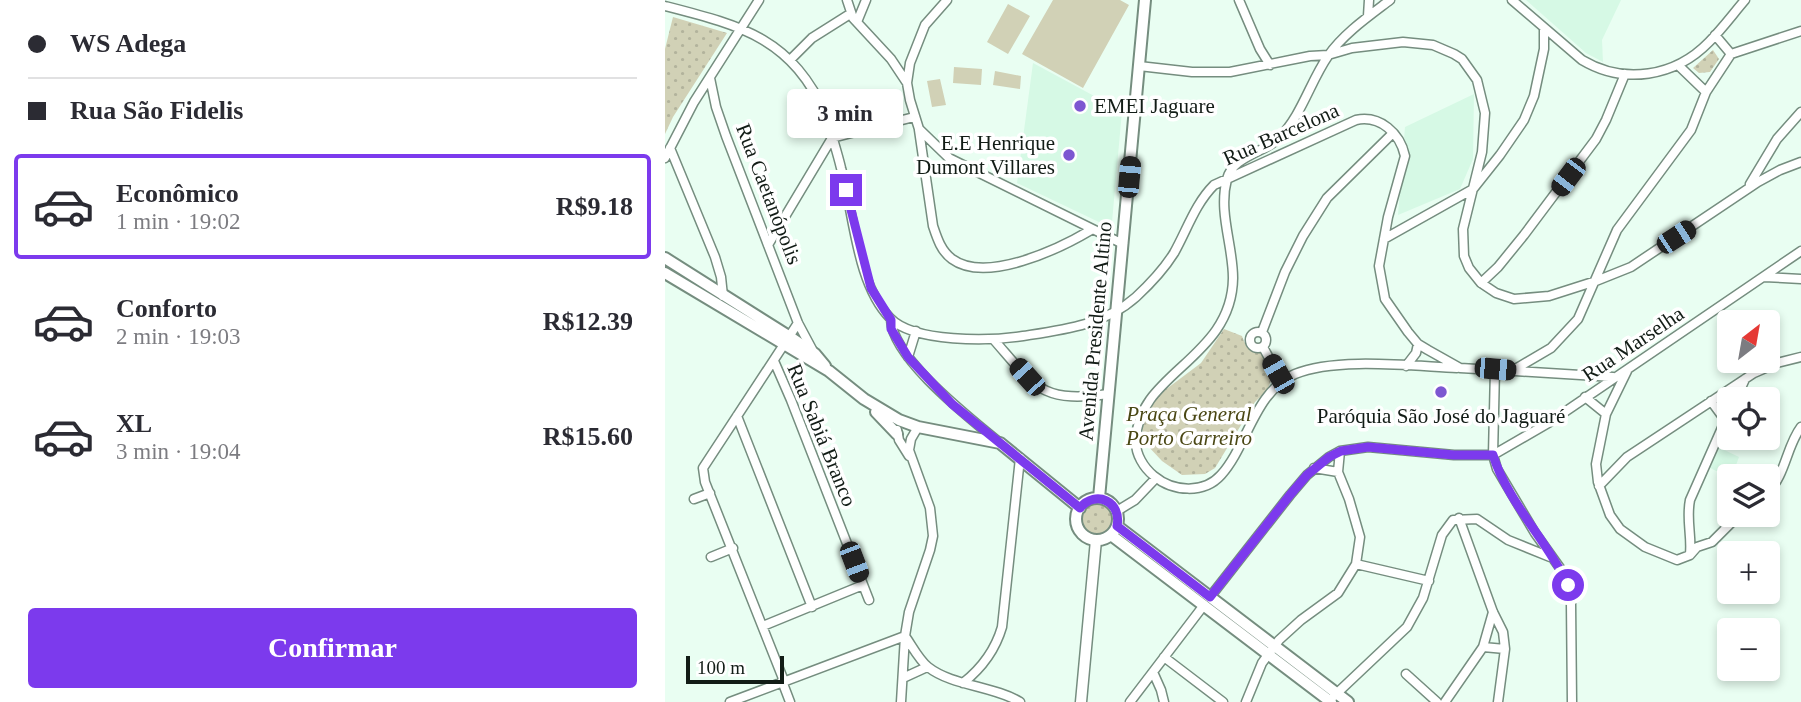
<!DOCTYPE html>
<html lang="pt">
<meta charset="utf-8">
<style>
body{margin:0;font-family:Georgia,serif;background:#f2f2f3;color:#2b2b33;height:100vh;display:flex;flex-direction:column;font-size:26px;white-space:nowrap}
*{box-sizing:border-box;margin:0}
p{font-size:23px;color:#7c7c81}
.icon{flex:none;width:38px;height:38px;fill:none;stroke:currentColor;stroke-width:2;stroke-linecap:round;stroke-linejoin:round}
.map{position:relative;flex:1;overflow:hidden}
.details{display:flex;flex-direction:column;background:#fff;width:665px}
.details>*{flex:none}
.banner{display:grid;align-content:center;height:154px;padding:0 28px;background:#fff}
.needle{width:46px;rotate:31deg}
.fabs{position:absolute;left:1052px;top:310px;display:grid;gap:14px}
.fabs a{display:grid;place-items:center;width:63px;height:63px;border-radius:7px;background:#fff;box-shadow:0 4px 10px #0003;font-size:35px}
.scale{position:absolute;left:21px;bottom:18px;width:98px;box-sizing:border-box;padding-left:7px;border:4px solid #121c16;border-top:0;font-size:19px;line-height:24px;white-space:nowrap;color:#121c16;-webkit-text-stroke:5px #fff;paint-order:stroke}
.end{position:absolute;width:32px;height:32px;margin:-16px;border:9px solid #7c3aed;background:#fff;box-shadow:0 0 0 4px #fff}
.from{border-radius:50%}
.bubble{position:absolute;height:49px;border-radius:7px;background:#fff;box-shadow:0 4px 10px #0003;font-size:23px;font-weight:700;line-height:49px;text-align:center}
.car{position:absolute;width:21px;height:42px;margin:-21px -10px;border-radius:9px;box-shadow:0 0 5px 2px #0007;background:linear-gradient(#222 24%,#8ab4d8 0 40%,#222 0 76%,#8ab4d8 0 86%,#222 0)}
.banner b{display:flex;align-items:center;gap:24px;height:66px;font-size:26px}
.banner b+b{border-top:2px solid #e1e1e2}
.banner i{width:18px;height:18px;background:#2b2b33}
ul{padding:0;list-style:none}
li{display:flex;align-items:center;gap:21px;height:105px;margin:0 14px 10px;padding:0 14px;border:4px solid transparent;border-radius:7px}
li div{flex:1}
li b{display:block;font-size:26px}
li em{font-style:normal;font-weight:700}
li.selected{border-color:#7c3aed}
li>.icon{width:63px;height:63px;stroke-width:1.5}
.action{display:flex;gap:14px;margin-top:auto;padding:14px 28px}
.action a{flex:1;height:80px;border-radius:7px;background:#7c3aed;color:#fff;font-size:28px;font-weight:700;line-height:80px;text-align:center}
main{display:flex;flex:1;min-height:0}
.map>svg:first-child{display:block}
</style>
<main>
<section class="details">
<div class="banner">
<b><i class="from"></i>WS Adega</b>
<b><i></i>Rua São Fidelis</b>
</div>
<ul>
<li class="selected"><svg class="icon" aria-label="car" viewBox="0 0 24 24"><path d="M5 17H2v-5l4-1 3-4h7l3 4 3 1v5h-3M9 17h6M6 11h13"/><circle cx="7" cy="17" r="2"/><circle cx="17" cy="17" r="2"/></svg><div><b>Econômico</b><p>1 min · 19:02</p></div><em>R$9.18</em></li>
<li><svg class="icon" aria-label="car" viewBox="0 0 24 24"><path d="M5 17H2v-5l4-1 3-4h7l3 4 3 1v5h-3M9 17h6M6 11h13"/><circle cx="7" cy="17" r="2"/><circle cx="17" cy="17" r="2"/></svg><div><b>Conforto</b><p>2 min · 19:03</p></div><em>R$12.39</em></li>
<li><svg class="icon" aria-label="car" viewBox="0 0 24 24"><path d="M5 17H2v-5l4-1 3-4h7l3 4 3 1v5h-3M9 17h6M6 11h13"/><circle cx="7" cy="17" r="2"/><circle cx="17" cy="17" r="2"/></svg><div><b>XL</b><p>3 min · 19:04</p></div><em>R$15.60</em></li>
</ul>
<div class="action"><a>Confirmar</a></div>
</section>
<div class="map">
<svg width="1136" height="702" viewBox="0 0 1136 702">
<defs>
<pattern id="park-dots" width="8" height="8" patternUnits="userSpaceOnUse" patternTransform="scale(1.75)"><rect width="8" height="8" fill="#d1d1b6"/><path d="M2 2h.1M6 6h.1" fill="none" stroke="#b2b39c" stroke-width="1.8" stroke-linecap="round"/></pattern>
</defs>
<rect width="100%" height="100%" fill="#e9fef2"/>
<path fill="#d6f9e5" d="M861 0H956L937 40 938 62 921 53Z
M368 63 457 111 447 222 444 224 436 223 352 183Z
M809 94 808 159 795 189 733 215 740 127Z
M1053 447 1074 457 1067 476 1064 477 1045 468Z"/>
<path fill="#d1d1b6" d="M388 0H455L464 5 418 88 357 54Z
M343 4 365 16 343 54 322 42Z
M289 67 317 69 316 85 288 83Z
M330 71 356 76 355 89 328 85Z
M275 79 281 105 267 107 262 81Z"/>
<path fill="url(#park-dots)" d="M8 17 62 33 8 117 0 134V49Z
M1048 50 1054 59 1045 72 1034 73 1028 68Z
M559 329 577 336C581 347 584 353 596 353L603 367 606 381 602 390 590 402 550 468 540 474 517 475 497 461 482 445 477 429 484 409 496 393 536 363Z
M417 518a16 16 0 1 1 32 0a16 16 0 1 1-32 0Z"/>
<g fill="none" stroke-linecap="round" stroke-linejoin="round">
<g stroke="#758d7f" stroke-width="11">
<path id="minor" d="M182 0 188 18 226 59 242 83
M282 0 260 25 245 63 242 83 245 100 254 129 284 158 458 244
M574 0 595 49 605 65
M725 0C704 16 678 34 663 56 645 82 637 115 614 138 599 153 568 156 562 179 553 212 568 245 568 278 567 359 472 373 471 440 470 454 479 468 489 476 508 492 539 494 556 475 583 445 589 392 630 374 670 357 747 366 792 368
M847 0 917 60C959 85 1010 77 1044 42 1057 29 1068 14 1080 0
M0 6C78 26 127 38 162 117 166 134 172 151 176 168 189 213 191 283 225 318 249 343 325 341 358 336 397 330 440 325 471 297 485 284 499 269 509 253 522 230 530 204 549 185L691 120C715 115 735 133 740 156L723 217 714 266 720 299 743 332 753 344 763 350 795 368 847 371 886 348 913 319 952 230 1026 130 1041 92
M703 16 704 0
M192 22 201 0
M1050 35 1066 54
M1066 54 1136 31
M125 60 147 38 185 14
M1013 65 1041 92 1066 54
M474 66 527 72H565L645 56 663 55 687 48 738 42 768 45 789 54 797 59 812 80 820 113 817 152 798 229 799 256 804 268 816 283 831 293 849 299 884 296 931 281 966 267 1093 182 1115 170 1136 162
M45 78 51 107 61 136 133 323 149 353
M254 130 268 226C272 238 276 251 287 259 321 284 394 249 426 230
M5 148 50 257 56 277 58 296
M0 158 29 102 94 0
M1085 184 1112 139 1136 112
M719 239 808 189 835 155 859 120 869 96 879 49V28
M103 245 167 138 249 117
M1099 277 1136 279
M816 283 833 267 859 235 931 139 941 120 960 74
M226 320C228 359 305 418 335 443
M585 340a8 8 0 1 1 16 0a8 8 0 1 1-16 0Z
M597 332 620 272 638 236 662 198 728 133
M329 340C371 388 376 403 444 394
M598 347 617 382
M243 357 251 331
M109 361 126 400 204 600
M741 366 751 353 753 344
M830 369 828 455 832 469 870 533 895 568 903 585 906 603 907 702
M850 371 948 377
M962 371 941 414 931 464 933 482 945 515 955 529 980 547 1012 560 1025 555 1032 547 1047 542 1075 514
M920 397 941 414
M1071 399 1080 379
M1046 401 1060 420
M72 416 147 607
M253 427 246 439 244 450 265 508 268 536 265 550 244 612 240 636C247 646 254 660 263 667 287 686 329 686 355 702
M232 430 234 440 244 456
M649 468 673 472
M934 486 962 457 1089 373 1112 363 1136 357
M1102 493C1121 475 1121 447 1136 427
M29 499 45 493
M452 511 470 500 491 478
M794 518 828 612 838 632 840 649 833 702
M1025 554C1027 536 1021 519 1025 500L1064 412
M46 557 68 548
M691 564 764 581
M545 597 625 495 642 475 664 457 675 451 703 447 789 455H828L885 422 1136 251
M98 626 198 585
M818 647 840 649
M499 657 558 702
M488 672 496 690 499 702
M741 674 772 702
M238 678 262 667
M117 681 125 702
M119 681 40 482 38 468 133 323
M298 683C317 668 330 651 337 627L355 458
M669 696 742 627 758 598 777 535 788 520 812 519 843 540 885 557
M65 702 240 636 236 702
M465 702 539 605
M581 702 597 663 614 640 636 620 673 593 691 564 695 537 684 499 673 472 675 451
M780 702 818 647 828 612"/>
</g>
<g stroke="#758d7f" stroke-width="13">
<path id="tertiary" d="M416 702 431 540"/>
</g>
<g stroke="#758d7f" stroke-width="14">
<path id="secondary" d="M0 258 125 337 150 354 160 366
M0 273 164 371 199 399 234 420 253 427 335 443 415 508
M211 412 232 434
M434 498 480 0
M411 519a21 21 0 1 1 42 0a21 21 0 1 1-42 0Z
M452 526 683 702
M446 535 666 702"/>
</g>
<use href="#minor" stroke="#fff" stroke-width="8"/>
<use href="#tertiary" stroke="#fff" stroke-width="10"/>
<use href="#secondary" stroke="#fff" stroke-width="10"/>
</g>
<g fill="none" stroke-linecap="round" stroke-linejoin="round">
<path stroke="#7c3aed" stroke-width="9" d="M181 190 206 288 226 320V329L243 357 287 404 415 508C431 489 457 502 452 526L545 597 625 495 642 475 664 457 676 451 703 447 789 455H828C843 503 882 540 903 585"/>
</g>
<g fill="#7d57d1" stroke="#fff" stroke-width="2.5">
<circle cx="415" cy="106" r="7"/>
<circle cx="404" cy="155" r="7"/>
<circle cx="776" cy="392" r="7"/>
</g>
<g text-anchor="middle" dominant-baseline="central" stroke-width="7" stroke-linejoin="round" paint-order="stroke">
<g font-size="21" fill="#121c16" stroke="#fff" text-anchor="start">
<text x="429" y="106">EMEI Jaguare</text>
<text x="390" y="143" text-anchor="end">E.E Henrique<tspan x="390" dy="24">Dumont Villares</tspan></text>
<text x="776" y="416" text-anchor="middle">Paróquia São José do Jaguaré</text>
</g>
<g font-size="21" fill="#121c16" stroke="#fff">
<text transform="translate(616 134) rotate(-24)">Rua Barcelona</text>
<text transform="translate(104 194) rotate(69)">Rua Caetanópolis</text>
<text transform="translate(430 331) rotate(-85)">Avenida Presidente Altino</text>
<text transform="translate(968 344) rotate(-34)">Rua Marselha</text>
<text transform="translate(157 435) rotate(68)">Rua Sabiá Branco</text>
</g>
<g font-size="21" font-style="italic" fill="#4a4714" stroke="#fff">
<text x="524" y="414">Praça General<tspan x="524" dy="24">Porto Carreiro</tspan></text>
</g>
</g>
</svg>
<div class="fabs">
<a><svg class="needle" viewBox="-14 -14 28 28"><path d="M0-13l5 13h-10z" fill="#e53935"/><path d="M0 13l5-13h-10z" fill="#7c7c81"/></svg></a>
<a><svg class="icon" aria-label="locate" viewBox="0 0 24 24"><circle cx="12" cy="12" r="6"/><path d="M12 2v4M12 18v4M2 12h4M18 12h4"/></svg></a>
<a><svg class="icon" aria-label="layers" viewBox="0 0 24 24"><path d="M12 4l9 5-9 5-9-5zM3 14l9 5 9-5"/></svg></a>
<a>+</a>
<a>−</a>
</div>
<div class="scale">100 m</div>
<i class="end from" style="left:903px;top:585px"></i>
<i class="end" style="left:181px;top:190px"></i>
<div class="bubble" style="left:122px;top:89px;width:116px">3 min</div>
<i class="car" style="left:464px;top:177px;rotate:5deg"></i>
<i class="car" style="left:903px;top:177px;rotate:217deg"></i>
<i class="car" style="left:1011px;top:237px;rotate:57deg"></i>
<i class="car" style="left:830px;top:369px;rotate:95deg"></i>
<i class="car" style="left:613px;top:374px;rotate:330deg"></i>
<i class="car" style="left:362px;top:377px;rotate:318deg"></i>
<i class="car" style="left:189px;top:562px;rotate:159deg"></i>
</div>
</main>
